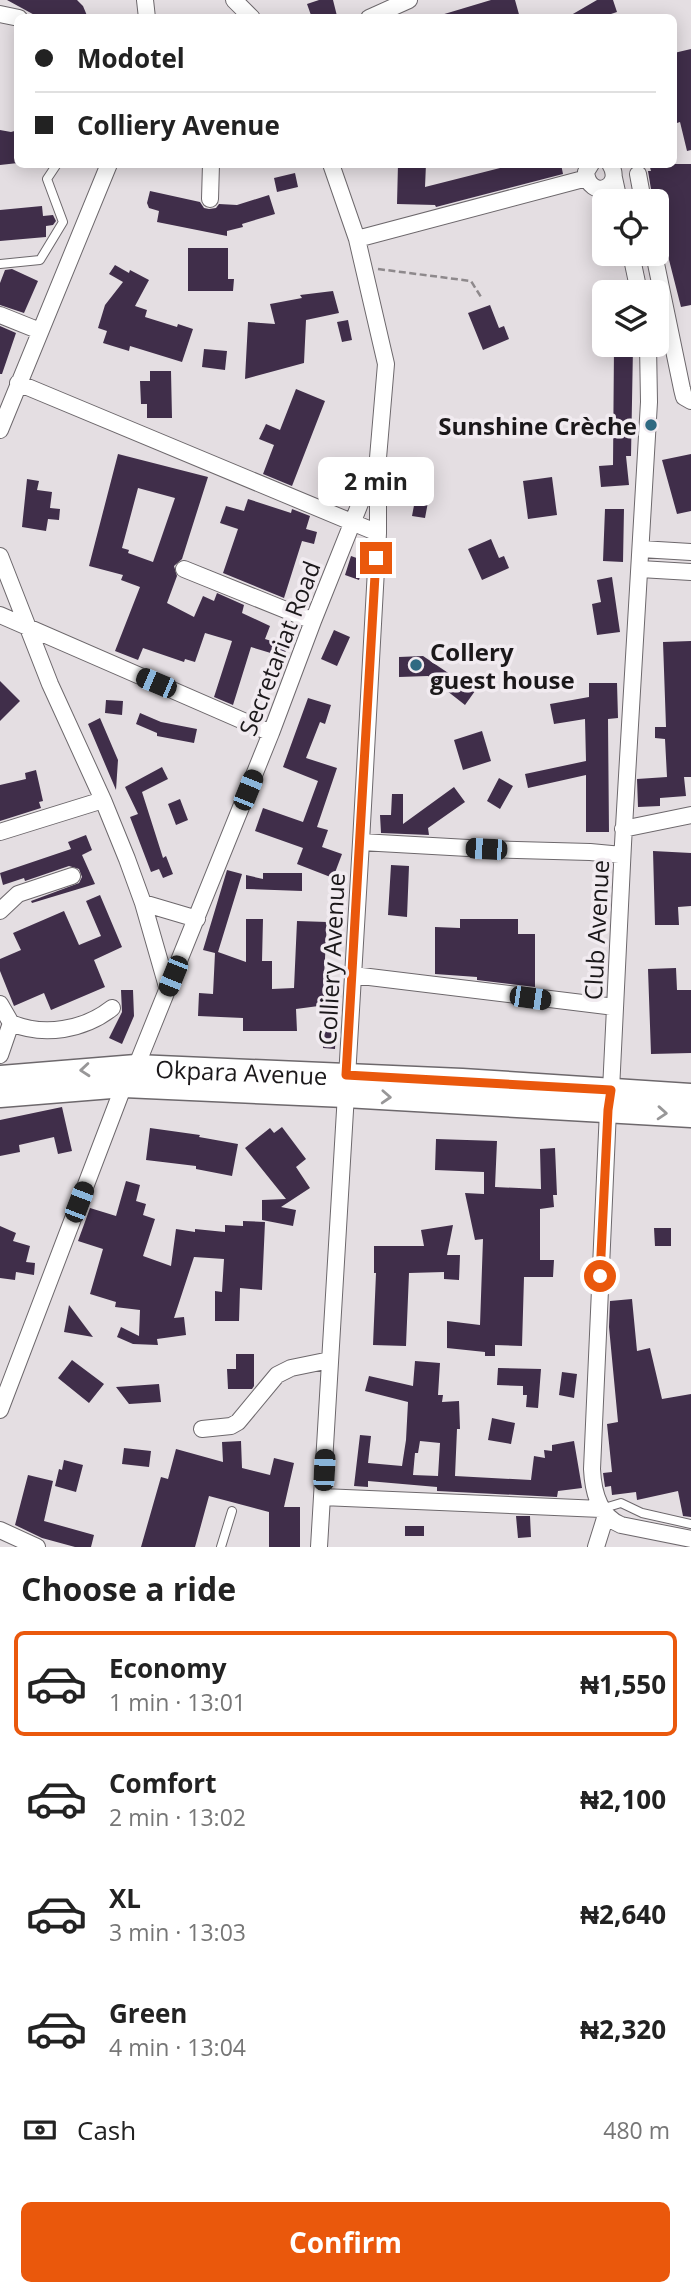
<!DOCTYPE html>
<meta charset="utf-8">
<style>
body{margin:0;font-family:"Open Sans",sans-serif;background:#f6f6f6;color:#222;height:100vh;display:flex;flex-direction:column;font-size:26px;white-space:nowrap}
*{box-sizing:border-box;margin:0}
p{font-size:23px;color:#767676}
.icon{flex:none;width:38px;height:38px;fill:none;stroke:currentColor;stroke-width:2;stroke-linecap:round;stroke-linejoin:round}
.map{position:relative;height:1547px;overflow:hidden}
.details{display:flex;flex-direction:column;background:#fff;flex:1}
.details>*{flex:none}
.banner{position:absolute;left:14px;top:14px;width:663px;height:154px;border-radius:10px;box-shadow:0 4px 18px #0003;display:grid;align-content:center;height:154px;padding:0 21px;background:#fff}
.buttons{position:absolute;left:592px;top:189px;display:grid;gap:14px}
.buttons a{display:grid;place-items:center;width:77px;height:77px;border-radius:10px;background:#fff;box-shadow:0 4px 18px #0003;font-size:35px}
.end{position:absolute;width:32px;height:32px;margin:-16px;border:9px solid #ea580c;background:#fff;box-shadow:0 0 0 4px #fff}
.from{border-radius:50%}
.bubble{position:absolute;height:49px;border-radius:10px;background:#fff;box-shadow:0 4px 18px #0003;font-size:23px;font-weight:700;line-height:49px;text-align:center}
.car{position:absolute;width:21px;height:42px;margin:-21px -10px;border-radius:9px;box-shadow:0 0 5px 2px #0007;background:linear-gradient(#222 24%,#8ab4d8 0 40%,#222 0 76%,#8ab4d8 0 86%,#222 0)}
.banner b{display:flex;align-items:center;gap:24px;height:66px;font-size:26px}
.banner b+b{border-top:2px solid #e0e0e0}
.banner i{width:18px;height:18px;background:#222}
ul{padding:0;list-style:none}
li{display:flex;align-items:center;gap:21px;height:105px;margin:0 14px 10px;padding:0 7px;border:4px solid transparent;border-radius:10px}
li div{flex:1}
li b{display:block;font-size:26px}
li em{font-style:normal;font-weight:700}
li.active{border-color:#ea580c}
li>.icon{width:63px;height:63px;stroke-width:1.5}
h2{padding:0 21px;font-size:32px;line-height:84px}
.pay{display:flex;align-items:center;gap:18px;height:77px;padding:0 21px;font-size:26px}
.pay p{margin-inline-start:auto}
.primary-button{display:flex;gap:14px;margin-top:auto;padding:14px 21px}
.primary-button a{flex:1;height:80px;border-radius:10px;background:#ea580c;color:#fff;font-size:28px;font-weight:700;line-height:80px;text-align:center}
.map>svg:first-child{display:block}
</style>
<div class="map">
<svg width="691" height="1547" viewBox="0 0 691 1547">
<rect width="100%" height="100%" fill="#e4dee2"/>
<path fill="#402e4a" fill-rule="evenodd" d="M7 0H77L83 6 88 18H40Z
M319 0H333L337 16 312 18 307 4Z
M491 0H515L520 18H441V15Z
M597 0H613L617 12 599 18H566Z
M691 49V150L687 151 680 122 674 124V53Z
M0 130 11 132 18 130V163L0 165Z
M398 164H426L425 187 516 164H561L563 174 436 207 435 205 397 204Z
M649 164H691V305L681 307 667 252 656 222V201H653L648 171H651Z
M295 173 298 187 277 192 274 178Z
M150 191 200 202 204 208 209 209 216 208 219 204 237 205 269 195 275 214 242 224 243 227 227 231V236L157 222 159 211 149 208 147 203Z
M42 206 43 216 53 215 56 221 53 225 46 226V237L0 241V210Z
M188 248H228V279H234L233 291H188Z
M115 265 129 273 130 270 149 280 135 306 147 310 145 317 177 327 178 324 193 329 182 362 130 346 129 351 103 343 107 331 98 328 105 305 123 282 109 274Z
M12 269 38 281 24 313 0 305V283L5 270Z
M333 291 339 313 306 320 304 363 245 379 248 322 275 324 270 304 302 298 300 295Z
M490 305 499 328 504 326 509 339 483 350 468 313Z
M348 320 352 340 342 342 337 322Z
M0 326 16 333 2 374H0Z
M614 347H633L631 456H626L629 485 601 487 599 466 613 465Z
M204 349 227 351 225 370 202 367Z
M150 371H171L172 418H147V404H141L140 381H150Z
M296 389 325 401 292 486 263 474 274 445 259 439 266 424 280 430Z
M118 454 208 477 182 559 174 566 177 576 167 603 194 617 203 596 214 601 217 593 244 605 242 613 270 626 265 639 287 646 284 657 251 647 233 705 214 697 232 641 205 633 195 662 185 659 184 662 143 648 138 660 115 651 140 587 121 580 123 575 89 566ZM138 488 175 498 153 562 128 553 129 550 122 548Z
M691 454V511L677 514 662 460Z
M428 466 429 483 419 485 417 467Z
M552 477 557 515 528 519 523 481Z
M27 479 39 481 37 490 52 492 50 508 60 509 59 520 48 519 46 531 22 527Z
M248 499 291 513 292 509 310 516 306 529 317 532 314 544 302 541 284 598 223 573 238 529 220 523 226 506 244 511Z
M415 500 428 502 425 518 412 516Z
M605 509H624L623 562 603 561Z
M491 539 499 558 504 556 509 568 482 580 468 549Z
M351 556 365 561 359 580 345 575Z
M612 577 620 632 597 635 592 604 601 602 597 580Z
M334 630 350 637 337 666 321 659Z
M691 641V777H684L686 796 660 798V806L638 807 637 779 667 777 665 739 655 738V727H666L663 642Z
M423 656 475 691 465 705 428 676 399 677V657Z
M0 681 20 701 0 721Z
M589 683H617L618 718 608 719 609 832H586V775L528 788 525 774 586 761 585 719 554 724 550 704 589 697Z
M308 698 331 705 325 724 320 722 306 758 337 768 317 827 328 830 322 847 342 854 333 878 297 864 303 848 255 831 263 808 303 822 318 781 283 767Z
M106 700 123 701 122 715 105 713Z
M140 713 161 722 197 729 194 743 157 736V733L136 724Z
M100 718 118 760 116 790 88 724Z
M482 731 491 761 463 770 454 740Z
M162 767 168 779 142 792 163 858 166 856 173 874 163 878 159 869 151 872 130 817 138 814 125 787Z
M36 770 43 801 39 802 41 808 0 821V785L26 779 25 773Z
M499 778 513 786 500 809 487 801Z
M454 787 465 802 428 828 429 835 381 833 380 815H391L392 794H403V824Z
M180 799 188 820 176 825 168 804Z
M86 835 92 850 82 855 95 884 32 903 31 901 79 883 82 877 79 869 69 866 25 881 24 878 3 885 0 873 71 849 68 842Z
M653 851 691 853V906L678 907 679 925H655Z
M391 865 409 866 407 917 388 915Z
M227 870 242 874 218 952 246 962V919H263L262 961H272V989L294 988 297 921 327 922 323 994H325L326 1005 296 1009 297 1031H243V1018L198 1016 199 993 213 994 215 953 203 950Z
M263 873H302V891L246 889V875L263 879Z
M100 895 122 947 94 960 105 987 51 1010 44 993 14 1006 0 971V959L21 950 13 933 64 911 79 945 101 936 86 901Z
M460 919H518V934H535V987L477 980V977L435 974V927L460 928Z
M676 968 677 990H691V1053L651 1054 648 969Z
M121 990H133L134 1016 122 1044 109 1038 122 1012Z
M323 1028 336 1029 335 1049 323 1048Z
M62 1107 72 1151 58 1154 54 1137 19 1145 20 1152 0 1156V1120Z
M282 1127 306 1159 296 1167 310 1188 281 1207 296 1210 293 1226 262 1220V1200L286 1199 245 1148 270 1128 274 1133Z
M150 1128 200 1135 199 1137 238 1144 232 1176 196 1169V1166L146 1160Z
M436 1139 497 1141 495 1187 541 1189 540 1149 555 1148 557 1195H553L554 1207 540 1209V1260H554L553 1277H524L522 1346 495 1345V1356H485V1352L447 1348V1321L480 1325 483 1239 475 1240 465 1193 484 1194V1172L435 1170Z
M126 1181 140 1185 136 1201 146 1204 143 1215 155 1219 143 1256 171 1266 176 1229 195 1232V1229L225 1232V1225L243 1226V1221L265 1222 262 1290 240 1288 239 1321H215V1291L222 1292 224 1259 194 1257 174 1318 184 1317 186 1335 157 1339 158 1345 133 1344 117 1337 121 1327 139 1336 140 1310 115 1307 116 1302 90 1294 103 1249 78 1241 90 1208 116 1216Z
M453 1225 447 1255H460L459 1280 444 1279V1272L409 1273 406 1346 373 1345 376 1273H374V1246H424L421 1230Z
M0 1226 16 1233 13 1241 30 1246 26 1262 35 1263 34 1275 16 1272 15 1280 0 1278Z
M654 1228H671V1246H655Z
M632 1299 637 1351 650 1348 662 1399 691 1394V1517L683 1516 678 1491 637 1500 636 1492 612 1495 611 1486 605 1487 603 1473 612 1472 607 1424 618 1422 609 1327 610 1301Z
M69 1305 93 1337 64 1332Z
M236 1354H254V1386L252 1389H228L227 1369H236Z
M72 1360 104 1384 89 1403 58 1378Z
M415 1361 440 1363 438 1395H443L442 1402 459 1401 460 1429H457L455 1476 531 1480 534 1456 545 1458 544 1450 552 1451V1445L574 1441 582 1488 558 1491 557 1497 437 1491V1487L368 1481V1487L354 1486 360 1435 371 1436 368 1463 402 1466 406 1440 408 1402 365 1391 369 1376 413 1386ZM420 1441 440 1443 438 1476 413 1475 415 1453H418Z
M498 1368 541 1369 538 1408 526 1407 527 1395H523V1386L497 1385Z
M562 1372 577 1374 574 1398 559 1395Z
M159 1384 161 1402 129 1404 116 1387Z
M492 1418 515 1423 511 1444 488 1440Z
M241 1441 242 1468 270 1475 274 1458 294 1463 284 1507H300V1547H269V1512L209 1496 195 1547H141L161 1477 168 1479 176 1449 223 1462 222 1442Z
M124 1448 151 1451 149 1467 122 1464Z
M64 1460 83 1465 76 1492 55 1486 59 1469 62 1470Z
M28 1475 53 1481 44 1521 94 1535 91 1547H75L42 1538 15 1525Z
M516 1516H530L531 1537 518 1538Z
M405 1526H424V1536H405Z"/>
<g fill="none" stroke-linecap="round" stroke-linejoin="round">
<g stroke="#6d686c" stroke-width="10">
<path id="lane" d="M0 264 40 260 63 222 47 179 57 164
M601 1509 621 1503 642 1513 691 1524
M221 1547 232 1511"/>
</g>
<g stroke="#6d686c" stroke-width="18">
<path id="street" d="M145 0 147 18
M234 0 252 18
M0 14 19 18
M369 18 409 0
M591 164 586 172C589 201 625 188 610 164
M638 174 643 201
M614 178 619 201
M210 199 211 164
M357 239 587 178
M631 254 639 292
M654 254 682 389 684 397 691 401
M0 315 40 331
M648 345 649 402 623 844 611 1090 608 1110 592 1469C593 1491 599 1516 621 1525L691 1539
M18 383 378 533
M0 430 109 164
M641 549 691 552
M0 556 50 684 103 800 127 859 143 903 168 990
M184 569 313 621
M640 569 691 572
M0 615 271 733
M623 829 691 815
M0 832 103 800
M361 842 486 849 590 852 622 855
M143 903 197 919
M0 911 18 894 72 876
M353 975 615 1007
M0 1004 11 1023C44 1037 84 1030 112 1008
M0 1055 11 1023
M0 1410 124 1085 136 1067 271 733 313 621 375 466
M202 1429 231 1426 238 1422 277 1375 291 1368 330 1360
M322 1497 601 1509
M0 1530 37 1547
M319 1547 361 842 378 533V458L386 364 357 239 331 164
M596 1547 606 1515"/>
</g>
<g stroke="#6d686c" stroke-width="27">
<g id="primary">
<path id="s1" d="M0 1078 136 1067 462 1081 691 1096"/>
<path d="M0 1095 124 1085 345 1095 691 1115"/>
</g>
</g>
<path stroke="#8e898c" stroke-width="2.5" stroke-dasharray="7 3.5" stroke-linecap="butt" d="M378 269 471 281 481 297"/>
<use href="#lane" stroke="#fff" stroke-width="8"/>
<use href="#street" stroke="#fff" stroke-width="16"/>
<use href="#primary" stroke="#fff" stroke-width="24"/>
</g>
<defs><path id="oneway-chevron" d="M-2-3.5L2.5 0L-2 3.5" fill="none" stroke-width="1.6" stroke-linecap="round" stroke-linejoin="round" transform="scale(1.75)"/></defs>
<g stroke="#989798">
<use href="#oneway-chevron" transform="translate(85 1070) rotate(175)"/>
<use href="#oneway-chevron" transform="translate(386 1097) rotate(3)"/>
<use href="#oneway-chevron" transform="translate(662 1113) rotate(4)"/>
</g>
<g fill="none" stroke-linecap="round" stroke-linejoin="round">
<path stroke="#ea580c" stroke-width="9" d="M376 558 346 1075 611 1090 608 1110 600 1276"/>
</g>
<g fill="#2f6a82" stroke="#f1ebf0" stroke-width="2.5">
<circle cx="651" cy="425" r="7"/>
<circle cx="416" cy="665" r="7"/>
</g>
<g text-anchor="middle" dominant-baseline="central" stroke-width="7" stroke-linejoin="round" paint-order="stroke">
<g font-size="24" font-weight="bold" fill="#1b181a" stroke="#f1ebf0" text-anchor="end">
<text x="637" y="425">Sunshine Crèche</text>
<text x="430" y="651" text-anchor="start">Collery<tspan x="430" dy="28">guest house</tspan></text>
</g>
<g font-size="24" fill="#1b181a" stroke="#f1ebf0">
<text transform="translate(279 648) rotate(-69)">Secretariat Road</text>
<text transform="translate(596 930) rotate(-87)">Club Avenue</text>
<text transform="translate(331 959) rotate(-87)">Colliery Avenue</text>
<text stroke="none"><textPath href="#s1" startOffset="242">Okpara Avenue</textPath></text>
</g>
</g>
</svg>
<div class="buttons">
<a><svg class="icon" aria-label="locate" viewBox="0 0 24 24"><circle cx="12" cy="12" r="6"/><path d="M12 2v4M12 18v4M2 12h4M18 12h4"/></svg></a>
<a><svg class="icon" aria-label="layers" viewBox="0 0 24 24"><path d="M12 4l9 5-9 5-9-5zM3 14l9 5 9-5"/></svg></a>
</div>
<i class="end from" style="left:600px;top:1276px"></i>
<i class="end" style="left:376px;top:558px"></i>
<div class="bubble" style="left:318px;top:457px;width:116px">2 min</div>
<i class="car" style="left:156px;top:683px;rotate:293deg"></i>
<i class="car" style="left:248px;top:790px;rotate:22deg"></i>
<i class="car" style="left:486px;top:849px;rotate:273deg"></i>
<i class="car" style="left:173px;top:976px;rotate:202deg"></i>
<i class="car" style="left:530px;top:998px;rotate:98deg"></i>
<i class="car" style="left:79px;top:1202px;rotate:21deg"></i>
<i class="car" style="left:324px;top:1470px;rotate:3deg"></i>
<div class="banner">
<b><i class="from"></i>Modotel</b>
<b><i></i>Colliery Avenue</b>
</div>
</div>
<section class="details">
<h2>Choose a ride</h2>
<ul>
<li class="active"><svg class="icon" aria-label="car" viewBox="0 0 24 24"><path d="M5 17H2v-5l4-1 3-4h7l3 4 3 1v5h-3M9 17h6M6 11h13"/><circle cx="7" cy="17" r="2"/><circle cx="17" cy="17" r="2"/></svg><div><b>Economy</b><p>1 min · 13:01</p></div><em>₦1,550</em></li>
<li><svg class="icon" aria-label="car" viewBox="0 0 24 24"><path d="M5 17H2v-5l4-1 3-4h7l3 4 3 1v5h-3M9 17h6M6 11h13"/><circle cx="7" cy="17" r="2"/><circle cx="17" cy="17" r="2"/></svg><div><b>Comfort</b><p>2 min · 13:02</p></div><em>₦2,100</em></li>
<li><svg class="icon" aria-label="car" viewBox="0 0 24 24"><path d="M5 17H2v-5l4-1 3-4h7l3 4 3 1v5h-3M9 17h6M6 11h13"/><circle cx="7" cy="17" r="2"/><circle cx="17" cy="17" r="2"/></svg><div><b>XL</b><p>3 min · 13:03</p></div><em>₦2,640</em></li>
<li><svg class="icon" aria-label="car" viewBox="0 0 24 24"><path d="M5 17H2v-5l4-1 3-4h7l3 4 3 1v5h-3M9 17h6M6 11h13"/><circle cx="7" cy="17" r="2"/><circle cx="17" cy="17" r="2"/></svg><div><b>Green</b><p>4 min · 13:04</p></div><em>₦2,320</em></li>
</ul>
<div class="pay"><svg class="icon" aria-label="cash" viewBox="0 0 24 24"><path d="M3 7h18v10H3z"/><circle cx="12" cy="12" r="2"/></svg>Cash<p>480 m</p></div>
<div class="primary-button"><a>Confirm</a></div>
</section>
